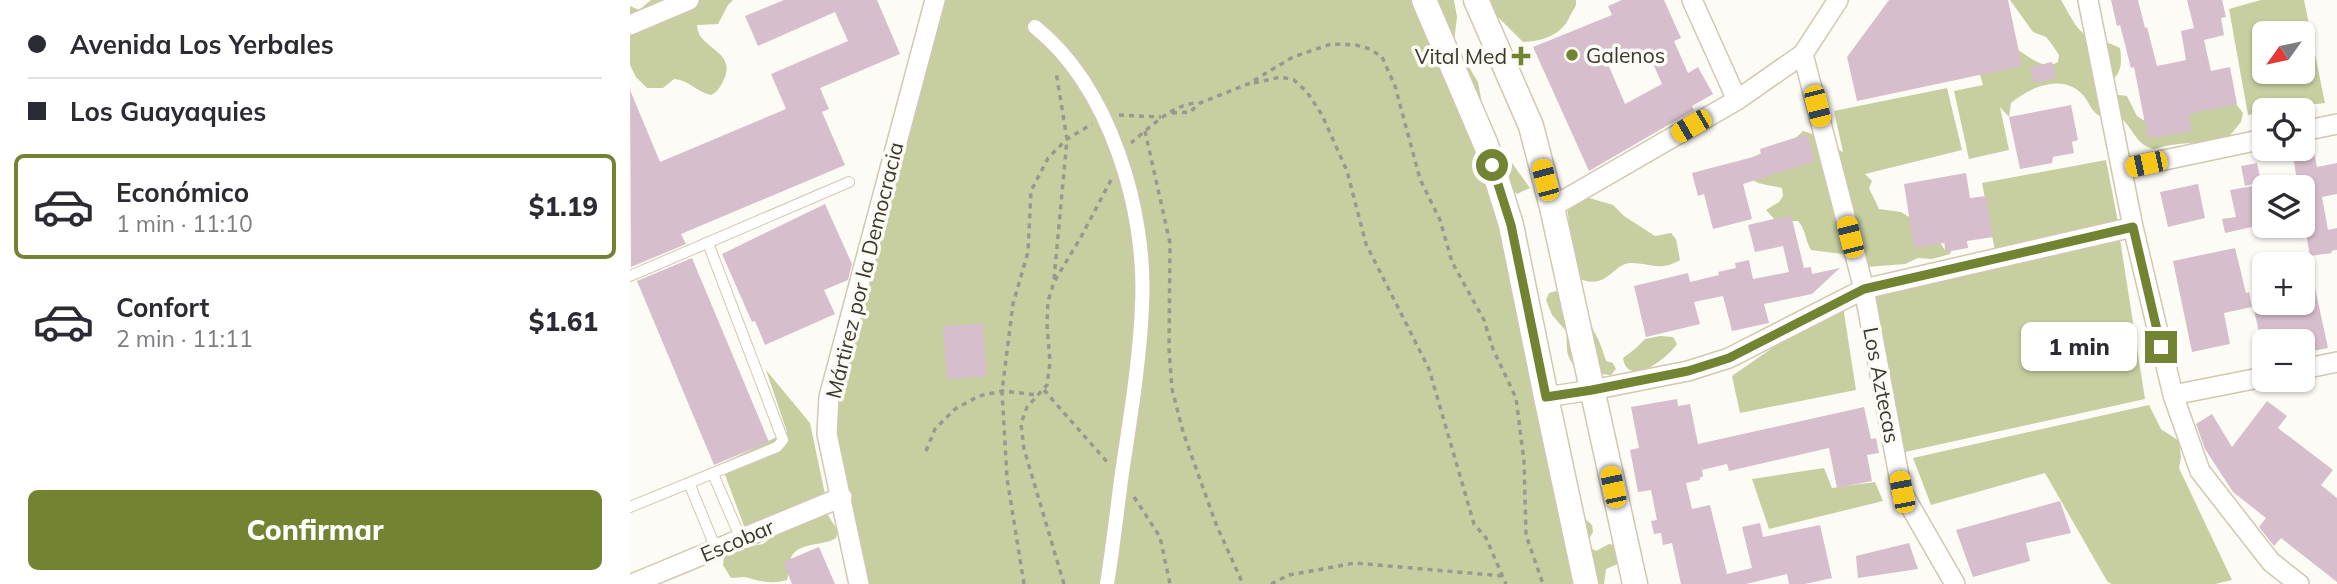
<!DOCTYPE html>
<html lang="es">
<meta charset="utf-8">
<style>
body{margin:0;font-family:Mulish,sans-serif;background:#f2f2f3;color:#2b2b33;height:100vh;display:flex;flex-direction:column;font-size:26px;white-space:nowrap}
*{box-sizing:border-box;margin:0}
p{font-size:23px;color:#7c7c81}
.icon{flex:none;width:38px;height:38px;fill:none;stroke:currentColor;stroke-width:2;stroke-linecap:round;stroke-linejoin:round}
.map{position:relative;flex:1;overflow:hidden}
.drawer{display:flex;flex-direction:column;background:#fff;width:630px}
.drawer>*{flex:none}
.banner{display:grid;align-content:center;height:154px;padding:0 28px;background:#fff}
.needle{width:46px;rotate:237deg}
.controls{position:absolute;left:1622px;top:21px;display:grid;gap:14px}
.controls a{display:grid;place-items:center;width:63px;height:63px;border-radius:10px;background:#fff;box-shadow:0 2px 5px #0004;font-size:35px}
.end{position:absolute;width:32px;height:32px;margin:-16px;border:9px solid #728332;background:#fff;box-shadow:0 0 0 4px #fff}
.from{border-radius:50%}
.bubble{position:absolute;height:49px;border-radius:10px;background:#fff;box-shadow:0 2px 5px #0004;font-size:23px;font-weight:800;line-height:49px;text-align:center}
.car{position:absolute;width:21px;height:42px;margin:-21px -10px;border-radius:9px;box-shadow:0 0 5px 2px #0007;background:linear-gradient(#f5c518 24%,#345 0 40%,#f5c518 0 76%,#345 0 86%,#f5c518 0)}
.banner b{display:flex;align-items:center;gap:24px;height:66px;font-size:26px}
.banner b+b{border-top:2px solid #e1e1e2}
.banner i{width:18px;height:18px;background:#2b2b33}
ul{padding:0;list-style:none}
li{display:flex;align-items:center;gap:21px;height:105px;margin:0 14px 10px;padding:0 14px;border:4px solid transparent;border-radius:10px}
li div{flex:1}
li b{display:block;font-size:26px}
li em{font-style:normal;font-weight:800}
li.on{border-color:#728332}
li>.icon{width:63px;height:63px;stroke-width:1.5}
.cta{display:flex;gap:14px;margin-top:auto;padding:14px 28px}
.cta a{flex:1;height:80px;border-radius:10px;background:#728332;color:#fff;font-size:28px;font-weight:800;line-height:80px;text-align:center}
main{display:flex;flex:1;min-height:0}
.map>svg:first-child{display:block}
</style>
<main>
<section class="drawer">
<div class="banner">
<b><i class="from"></i>Avenida Los Yerbales</b>
<b><i></i>Los Guayaquies</b>
</div>
<ul>
<li class="on"><svg class="icon" aria-label="car" viewBox="0 0 24 24"><path d="M5 17H2v-5l4-1 3-4h7l3 4 3 1v5h-3M9 17h6M6 11h13"/><circle cx="7" cy="17" r="2"/><circle cx="17" cy="17" r="2"/></svg><div><b>Económico</b><p>1 min · 11:10</p></div><em>$1.19</em></li>
<li><svg class="icon" aria-label="car" viewBox="0 0 24 24"><path d="M5 17H2v-5l4-1 3-4h7l3 4 3 1v5h-3M9 17h6M6 11h13"/><circle cx="7" cy="17" r="2"/><circle cx="17" cy="17" r="2"/></svg><div><b>Confort</b><p>2 min · 11:11</p></div><em>$1.61</em></li>
</ul>
<div class="cta"><a>Confirmar</a></div>
</section>
<div class="map">
<svg width="1707" height="584" viewBox="0 0 1707 584">
<rect width="100%" height="100%" fill="#fdfbf6"/>
<path fill="#c7cfa1" fill-rule="evenodd" d="M21 0H103L98 5 88 24 67 25C67 48 105 50 95 77 91 85 89 91 81 95 67 92 59 80 44 79L33 88H17L6 77 0 65V6L9 10Z
M305 0H824L827 17 824 42 848 82 853 110 864 138 900 188 887 194 866 174 950 514 962 525 963 532 959 539V547L966 551 979 544 987 546 990 563 976 569 974 584H229L199 397Z
M857 0H946C947 8 943 9 940 16 932 35 913 41 893 42L866 15Z
M1380 0H1431C1438 11 1446 31 1458 36 1469 41 1479 42 1490 48 1492 60 1492 75 1480 81L1482 94 1497 96 1507 116 1513 120 1603 100 1613 113 1611 122 1597 139C1572 144 1549 141 1524 149 1507 146 1504 130 1492 119 1485 116 1477 119 1470 116 1461 112 1459 101 1452 94 1432 73 1400 87 1381 103L1379 117 1370 107 1379 150 1339 159 1324 91 1353 85 1347 65 1388 50C1400 57 1414 71 1428 62L1429 55 1421 43 1416 37 1403 32Z
M1631 0H1674L1695 103 1634 110V112L1618 115 1599 9ZM1634 33H1673V72H1634Z
M1317 88 1332 150 1235 174 1242 181 1239 188 1249 209 1271 212 1301 230 1315 250 1314 236 1323 247 1320 254 1302 259 1288 258 1275 264 1237 267 1212 254 1181 250C1175 240 1176 230 1168 221H1146L1136 210 1149 202 1153 196 1152 188C1129 182 1122 188 1114 162 1137 147 1152 153 1173 131 1184 133 1201 146 1213 152L1204 111Z
M1476 160 1489 227 1365 251 1352 183Z
M956 197 983 205 994 216 1025 236 1041 233 1046 239 1050 260C1030 272 1020 263 1001 263 982 263 978 293 945 277L937 206Z
M1489 233 1515 399 1275 452 1255 357 1237 289Z
M926 291C954 317 965 323 976 361L983 363 986 369 981 375 971 374 964 360 945 366C934 355 938 345 936 331L922 315 916 300 919 293Z
M1212 300 1226 390 1110 413 1102 376Z
M1030 336 1043 337 1047 344C1038 358 998 389 993 358L1005 349 1015 339Z
M136 370 180 423 195 494 114 526 91 464 157 432Z
M1519 405 1531 429 1549 441 1551 457 1549 468 1602 580 1585 584H1481L1477 581 1415 473 1301 505 1283 458Z
M1194 468 1202 488 1245 482 1253 501 1139 529 1122 479Z
M196 512 208 531 206 538C195 546 166 542 161 558 159 564 159 573 157 580 143 584 132 582 119 578 114 576 107 578 101 578L93 565 94 550 133 544 145 535Z"/>
<path fill="#d7becc" fill-rule="evenodd" d="M154 0H247L270 54 190 88 199 109 192 112 215 165 51 234 56 244 1 267 0 90 30 162 156 109 141 74 218 41 205 12 128 46 115 16Z
M992 0H1034L1051 38 1044 41 1058 73 1068 67 1083 94 1062 106 1064 110 959 171 903 47 982 15 978 6ZM1018 52 1032 84 995 104 978 64 1003 54 1004 58Z
M1259 0H1378L1392 66 1227 101 1217 57Z
M1481 0H1508L1515 28 1517 27 1527 66 1556 60 1551 31 1564 28 1557 0H1592L1596 17 1591 18 1594 35 1574 40 1581 71 1600 67 1607 104 1559 114 1562 131 1518 139 1504 67 1501 68 1490 25 1487 26Z
M1422 62 1426 78 1404 83 1400 67Z
M1441 105 1448 140 1442 142 1444 153 1423 157 1422 163 1390 169 1379 117Z
M1177 134 1185 161 1113 184 1122 219 1083 229 1074 194 1068 196 1062 173 1131 155 1130 149Z
M1684 152 1687 167 1707 163V194L1692 197 1698 230 1707 228V250L1701 251 1702 253 1680 256 1673 217V187H1668L1663 156Z
M1627 163 1631 182 1615 186 1611 166Z
M1336 173 1340 198 1356 196 1363 237 1337 241 1338 248 1316 252 1315 243 1284 248 1274 184Z
M1568 184 1575 218 1538 227 1530 192Z
M1623 186 1631 225 1595 233 1592 219 1606 217 1600 190Z
M195 204 222 264 218 280 194 290 205 314 135 345 125 321 122 322 92 254Z
M1161 215 1174 268 1181 267 1182 274 1210 268 1182 294 1134 304 1139 323 1102 331 1093 296 1064 302 1070 324 1016 337 1004 286 1058 273 1060 282 1089 275 1088 272 1106 268 1105 263 1119 260 1123 279 1159 272 1153 246 1125 252 1118 225Z
M1605 248 1616 293 1619 292 1622 307 1594 313 1600 344 1562 352 1543 261Z
M62 258 139 442 84 465 7 281Z
M1679 260 1698 348 1673 353V341H1631L1624 310 1657 303H1673V261Z
M353 324 356 376 317 379 313 326Z
M1047 399 1048 406 1060 404 1068 444 1234 407 1241 439 1246 438 1249 453 1237 455 1242 481 1207 488 1199 448 1099 471 1097 464 1072 470 1073 477H1070V480L1056 483 1062 509 1080 505 1097 574 1122 568 1112 527 1130 523 1133 537 1190 525 1202 578 1175 584H1159L1157 574 1116 584H1051L1042 543 1033 545 1031 533 1024 534 1021 521 1027 520 1021 490 1008 492 1000 450 1009 448 1001 407Z
M1637 401 1657 416 1648 428 1703 470 1691 485 1707 498V582L1651 538 1644 546 1629 527 1636 518 1603 492 1575 449 1566 424 1582 414 1602 447Z
M1430 501 1441 533 1396 543 1400 561 1343 577 1326 530Z
M1279 543 1288 569 1228 578 1226 556Z
M189 547 205 584H162L153 562Z"/>
<g fill="none" stroke-linecap="round" stroke-linejoin="round">
<g stroke="#d2c7b0" stroke-width="12">
<path id="service" d="M0 276 219 182
M83 474 111 539
M59 483 86 549
M0 507 147 447 153 440 78 243"/>
</g>
<g stroke="#d2c7b0" stroke-width="17">
<path id="pedestrian" d="M405 27C480 87 517 211 512 305 510 360 500 419 492 473 487 510 483 547 477 584"/>
</g>
<g stroke="#d2c7b0" stroke-width="22">
<path id="minor" d="M1062 0 1107 100
M1458 0 1503 227 1543 395 1570 471 1641 562 1669 584
M0 25 59 0
M1173 54 1234 289 1272 492 1325 584
M1673 131 1707 124
M1492 169 1634 139
M922 207 1107 100 1173 54 1208 0
M1673 369 1707 362
M1543 395 1634 377
M916 397 962 390 1058 371 1099 358 1234 289 1503 227
M2 584 212 497
M229 584 197 434 199 397 305 0"/>
</g>
<g stroke="#d2c7b0" stroke-width="27">
<path id="tertiary" d="M794 0 856 145 881 225 916 397 956 584
M846 0 901 126 922 207 1005 584"/>
</g>
<path stroke="#9b9891" stroke-width="3.5" stroke-dasharray="5 5" stroke-linecap="butt" d="M624 83 651 77 664 80 677 92 692 115 717 171 736 244 799 369 844 524 856 538 876 584
M542 113 560 112 570 103 618 84 663 57 701 44 726 45 740 49 752 57 765 86 790 179 810 220 822 262 854 320 863 349 886 398 894 461 896 535 913 584
M489 115 531 117
M515 131 540 243 539 349 542 389 553 432 586 524 613 584
M501 143C519 128 544 103 568 103
M424 279 437 139 426 72
M414 390 478 463
M296 451 305 429 325 409 349 396 372 391 409 395
M504 497 530 537 540 584
M394 584 377 478 372 391 383 304 398 252 401 191 418 158 437 139 462 124
M434 584 394 449 391 424 397 407 417 385 420 362 417 324 418 301 424 282 451 237 481 180
M641 584 659 575 725 563 873 576"/>
<use href="#service" stroke="#fff" stroke-width="10"/>
<use href="#pedestrian" stroke="#fff" stroke-width="14"/>
<use href="#minor" stroke="#fff" stroke-width="19"/>
<use href="#tertiary" stroke="#fff" stroke-width="24"/>
</g>
<g fill="none" stroke-linecap="round" stroke-linejoin="round">
<path stroke="#728332" stroke-width="9" d="M862 165 881 225 916 397 962 390 1058 371 1099 358 1234 289 1503 227 1531 347"/>
</g>
<g fill="#728332" stroke="#fdfbf6" stroke-width="2.5">
<circle cx="942" cy="55" r="7"/>
<path d="M887.5 45.5h7v7h7v7h-7v7h-7v-7h-7v-7h7z"/>
</g>
<g text-anchor="middle" dominant-baseline="central" stroke-width="7" stroke-linejoin="round" paint-order="stroke">
<g font-size="21" fill="#3b372e" stroke="#fdfbf6" text-anchor="start">
<text x="956" y="55">Galenos</text>
<text x="877" y="56" text-anchor="end">Vital Med</text>
</g>
<g font-size="21" fill="#3b372e" stroke="#fdfbf6">
<text transform="translate(234 270) rotate(-76)">Mártirez por la Democracia</text>
<text transform="translate(1252 385) rotate(79)">Los Aztecas</text>
<text transform="translate(107 540) rotate(-23)">Escobar</text>
</g>
</g>
</svg>
<div class="controls">
<a><svg class="needle" viewBox="-14 -14 28 28"><path d="M0-13l5 13h-10z" fill="#e53935"/><path d="M0 13l5-13h-10z" fill="#7c7c81"/></svg></a>
<a><svg class="icon" aria-label="locate" viewBox="0 0 24 24"><circle cx="12" cy="12" r="6"/><path d="M12 2v4M12 18v4M2 12h4M18 12h4"/></svg></a>
<a><svg class="icon" aria-label="layers" viewBox="0 0 24 24"><path d="M12 4l9 5-9 5-9-5zM3 14l9 5 9-5"/></svg></a>
<a>+</a>
<a>−</a>
</div>
<i class="end from" style="left:862px;top:165px"></i>
<i class="end" style="left:1531px;top:347px"></i>
<div class="bubble" style="left:1391px;top:322px;width:116px">1 min</div>
<i class="car" style="left:1187px;top:106px;rotate:166deg"></i>
<i class="car" style="left:1061px;top:126px;rotate:240deg"></i>
<i class="car" style="left:1516px;top:164px;rotate:258deg"></i>
<i class="car" style="left:915px;top:180px;rotate:345deg"></i>
<i class="car" style="left:1220px;top:237px;rotate:346deg"></i>
<i class="car" style="left:983px;top:487px;rotate:348deg"></i>
<i class="car" style="left:1272px;top:492px;rotate:349deg"></i>
</div>
</main>
